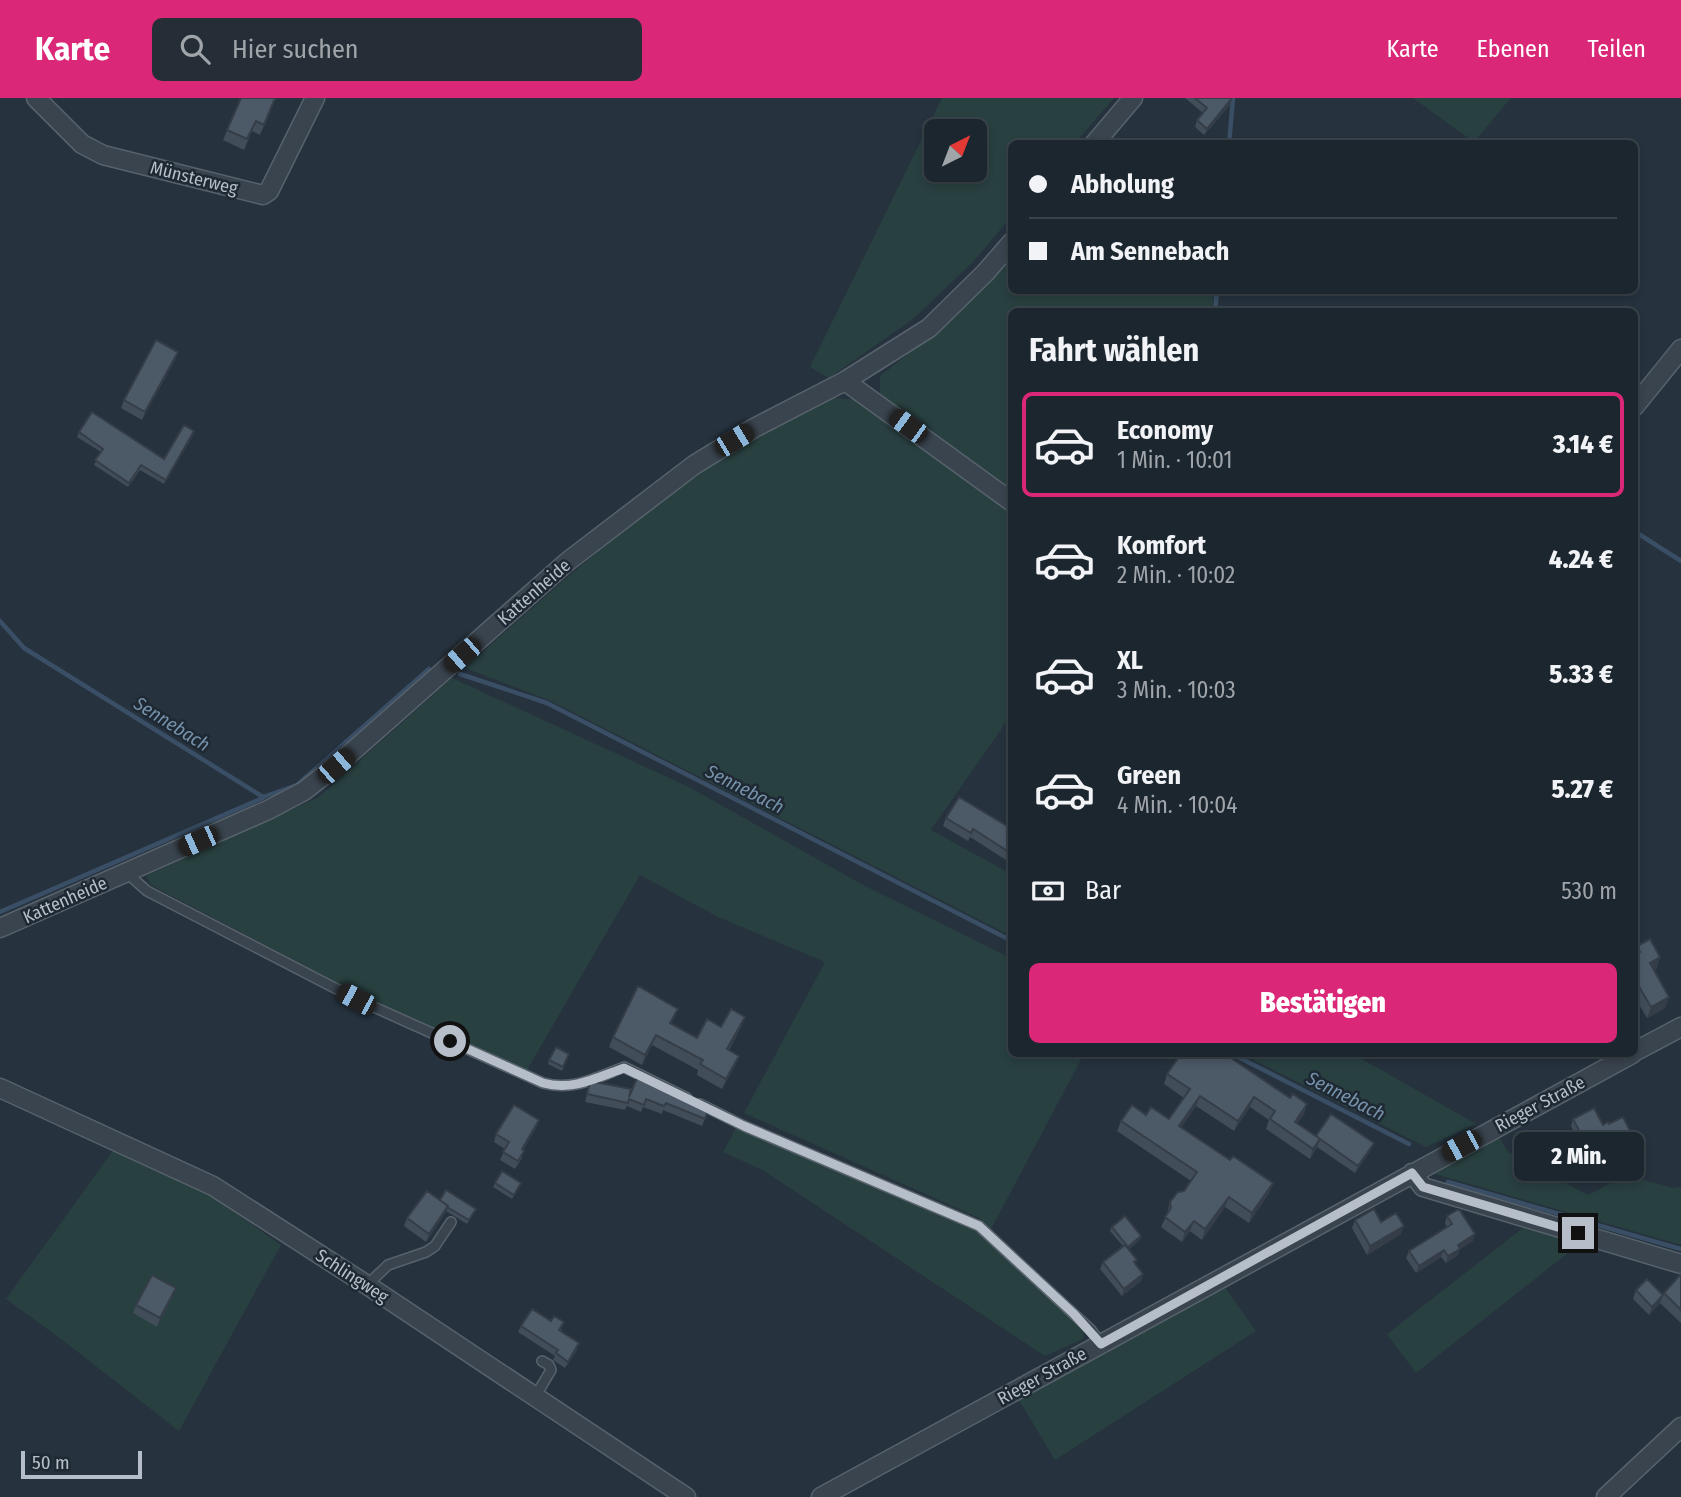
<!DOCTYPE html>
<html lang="de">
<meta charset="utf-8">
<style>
body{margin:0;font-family:"Fira Sans Condensed",sans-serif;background:#252e36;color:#f1f3f6;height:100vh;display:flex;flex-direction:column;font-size:26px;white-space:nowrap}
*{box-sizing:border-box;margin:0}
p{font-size:23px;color:#a0a5aa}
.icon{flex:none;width:38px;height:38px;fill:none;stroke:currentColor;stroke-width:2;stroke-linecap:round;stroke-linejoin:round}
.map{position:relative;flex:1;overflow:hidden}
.details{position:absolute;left:1008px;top:210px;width:630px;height:749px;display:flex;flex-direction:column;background:#1c262e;border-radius:10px;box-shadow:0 4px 10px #0003,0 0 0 2px #3a434a}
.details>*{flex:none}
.guide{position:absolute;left:1008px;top:42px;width:630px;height:154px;border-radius:10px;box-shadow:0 4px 10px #0003,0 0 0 2px #3a434a;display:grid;align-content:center;height:154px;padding:0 21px;background:#1c262e}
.needle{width:46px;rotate:42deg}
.fabs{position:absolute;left:924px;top:21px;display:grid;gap:14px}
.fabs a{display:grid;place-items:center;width:63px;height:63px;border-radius:10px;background:#1c262e;box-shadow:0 4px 10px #0003,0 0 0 2px #3a434a;font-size:35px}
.scale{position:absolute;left:21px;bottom:18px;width:121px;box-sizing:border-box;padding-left:7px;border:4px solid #b6bfc9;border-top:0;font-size:19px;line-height:24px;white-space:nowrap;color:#b6bfc9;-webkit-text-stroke:5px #1e2933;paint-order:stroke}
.end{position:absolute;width:32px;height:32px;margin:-16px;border:9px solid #b6bfc9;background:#111;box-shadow:0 0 0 4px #111}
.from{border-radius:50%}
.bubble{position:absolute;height:49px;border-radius:10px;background:#1c262e;box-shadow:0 4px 10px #0003,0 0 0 2px #3a434a;font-size:23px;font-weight:800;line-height:49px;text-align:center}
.car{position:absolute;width:21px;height:42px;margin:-21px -10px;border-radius:9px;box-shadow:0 0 5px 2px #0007;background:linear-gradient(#222 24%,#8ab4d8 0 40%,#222 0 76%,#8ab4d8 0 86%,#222 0)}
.guide b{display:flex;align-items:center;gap:24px;height:66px;font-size:26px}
.guide b+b{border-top:2px solid #3a434a}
.guide i{width:18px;height:18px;background:#f1f3f6}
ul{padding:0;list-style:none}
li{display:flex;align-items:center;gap:21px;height:105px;margin:0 14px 10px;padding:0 7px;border:4px solid transparent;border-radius:10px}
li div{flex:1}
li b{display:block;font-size:26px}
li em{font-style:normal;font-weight:800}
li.current{border-color:#db2777}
li>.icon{width:63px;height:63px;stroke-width:1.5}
h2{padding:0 21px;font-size:32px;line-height:84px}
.pay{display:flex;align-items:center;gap:18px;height:77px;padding:0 21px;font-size:26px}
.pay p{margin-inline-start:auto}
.cta{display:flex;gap:14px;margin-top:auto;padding:14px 21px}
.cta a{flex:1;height:80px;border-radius:10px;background:#db2777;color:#fff;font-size:28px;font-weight:800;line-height:80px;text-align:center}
header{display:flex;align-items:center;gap:42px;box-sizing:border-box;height:98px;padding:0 35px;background:#db2777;color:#fff}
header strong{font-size:33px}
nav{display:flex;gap:38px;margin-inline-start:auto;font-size:24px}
.search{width:490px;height:63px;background:#252e36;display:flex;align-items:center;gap:18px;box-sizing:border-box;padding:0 24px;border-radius:10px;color:#a0a5aa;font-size:26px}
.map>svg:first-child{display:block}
</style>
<header>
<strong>Karte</strong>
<div class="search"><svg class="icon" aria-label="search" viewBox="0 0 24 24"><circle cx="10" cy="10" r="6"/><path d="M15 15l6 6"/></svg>Hier suchen</div>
<nav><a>Karte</a><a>Ebenen</a><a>Teilen</a></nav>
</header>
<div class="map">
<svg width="1681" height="1399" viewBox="0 0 1681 1399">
<rect width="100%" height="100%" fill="#26323e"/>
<path fill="#294040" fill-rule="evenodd" d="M942 0H1114L1075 45 1012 46 1011 119 973 164 913 221 829 280 810 269ZM936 33H975V72H936Z
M1413 0H1511L1474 44Z
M1011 151 1012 192 1214 193 1212 213 1012 214 1011 396 880 301V278L948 224Z
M832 300 864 302 1011 408V617L931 732 1011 776V838L549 602 465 570C541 502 615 435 698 376 739 347 786 324 832 300Z
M452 580 689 689 865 788 1011 860 1012 956H1084L991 1131 979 1120 744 1015 825 864 718 819 640 777 527 972 357 895 151 787 146 778 319 699Z
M1242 956H1365L1360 960 1476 1026 1426 1049Z
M737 1028 978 1131 1084 1234 1083 1241 1045 1258 764 1073 723 1054Z
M1497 1036 1508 1054 1588 1097 1626 1077 1673 1090 1681 1089V1147L1428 1074Z
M114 1051 208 1096 281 1147 179 1333 65 1244 6 1201Z
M1524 1129 1583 1143 1416 1275 1387 1236Z
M1222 1185 1256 1233 1055 1362 1016 1297Z"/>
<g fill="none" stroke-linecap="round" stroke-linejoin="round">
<path stroke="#3a4f65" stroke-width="4.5" d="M1229 46 1233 0
M1215 214 1217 192
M1634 433 1681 463
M0 523 24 550 263 699 297 687 429 571
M460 576 547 605 1012 843
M0 814 263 700
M1232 956 1409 1046
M1448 1084 1681 1151"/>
<g stroke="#57626c" stroke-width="12">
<path id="service" d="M127 775 147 793 356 901 543 985C573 993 596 980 624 969L687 1000
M700 1006 744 1028 979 1128 1091 1232 1101 1246
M367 1187 388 1167 426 1154 435 1148 451 1124
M535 1299 551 1272 549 1267 542 1263"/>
</g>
<g stroke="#57626c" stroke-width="21">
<path id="minor" d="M36 0 82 46 103 57 263 97 269 93 315 0
M1094 46 1133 0
M845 283 1012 404
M1634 309 1681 251
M0 830 268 712 304 693 336 668 567 464 694 367 754 330 845 283 929 230 985 175 1012 144
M1634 954 1681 929
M0 990 213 1088 367 1187 686 1399
M1412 1075 1423 1089 1681 1166
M821 1399 1632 956
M1606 1399 1681 1329"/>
</g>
<use href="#service" stroke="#3a444e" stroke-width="9"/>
<use href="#minor" stroke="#3a444e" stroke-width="18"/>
</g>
<path fill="#414d59" d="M241 0H276L260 37 252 33 244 52 223 42Z
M1185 0H1232L1230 7 1204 37 1195 29 1197 22 1203 15Z
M178 254 175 262 142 322 121 310 124 302Z
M194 333 164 386 140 372 128 389 94 367 101 354 77 339 79 334 164 361Z
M946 720 1012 731V762L1008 759 1006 762 970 739 968 743 943 728Z
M1637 848 1660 859 1656 871 1654 872 1665 910 1647 920 1634 898V854Z
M678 911 671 926 697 940 745 919 741 929 729 952 739 958 735 968 722 991 697 977 698 972 652 947 642 967 609 949 613 939Z
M1194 959 1307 1006 1304 1016 1297 1025 1316 1038 1371 1052 1355 1075 1317 1049 1310 1061 1266 1031 1269 1022 1250 1009 1234 1033 1196 1008 1181 1029 1230 1062 1273 1085 1269 1095 1249 1125 1225 1109 1202 1142 1190 1133 1182 1144 1161 1129 1167 1116 1170 1104 1184 1093 1191 1083 1117 1033 1121 1023 1146 1017 1169 1021 1184 1000 1164 986 1167 976Z
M568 960 562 973 548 966 549 962Z
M590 983 629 999 709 1010 702 1028 663 1012 662 1016 643 1009 641 1014 627 1008 625 1012 585 1004Z
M1573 1021 1603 1027 1609 1026 1632 1037 1630 1045 1618 1051 1617 1054 1608 1058 1610 1074 1594 1082 1587 1068 1588 1063 1571 1028Z
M539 1022 536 1030 523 1052 522 1060 515 1071 500 1062 505 1051 494 1044 496 1036Z
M495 1085 519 1089 512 1101 493 1089Z
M440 1102 476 1111 467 1126 446 1113 426 1144 404 1128 407 1120Z
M1447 1118 1473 1143 1460 1151 1457 1158 1446 1165 1441 1159 1416 1175 1406 1160 1409 1153 1447 1129 1445 1125Z
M1355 1122 1381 1124 1401 1136 1367 1157 1352 1130Z
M1112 1129 1141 1138 1140 1142 1129 1151 1135 1166 1143 1176 1141 1183 1122 1198 1100 1171 1103 1164 1123 1148 1110 1133Z
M1681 1178V1225L1660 1205 1649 1217 1633 1201 1636 1192 1663 1197 1664 1195Z
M173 1198 157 1229 133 1215 136 1207Z
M521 1228 562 1231 561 1233 577 1252 565 1270 553 1262 555 1258 518 1234Z"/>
<path fill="#353e48" d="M1232 0 1230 7 1204 37 1207 31Z
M178 254 175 262 142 322 145 314Z
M194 333 193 338 164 386 166 382Z
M1660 859 1656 871 1646 876 1650 865Z
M1669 899 1665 910 1647 920 1651 909Z
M745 919 741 929 723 961 727 951Z
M656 937 652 947 642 967 645 957Z
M739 958 735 968 722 991 726 981Z
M1200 998 1196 1008 1176 1038 1179 1028Z
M1254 999 1250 1009 1234 1033 1238 1023Z
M1307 1006 1304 1016 1291 1034 1295 1024Z
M539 1022 536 1030 519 1058 522 1051Z
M1632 1037 1630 1045 1618 1051 1617 1054 1603 1061 1606 1053 1619 1044Z
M1320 1041 1316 1051 1310 1061 1313 1051Z
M1374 1045 1371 1052 1355 1075 1358 1068Z
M1613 1067 1610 1074 1594 1082 1596 1075Z
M1273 1085 1269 1095 1249 1125 1252 1115Z
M1229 1099 1225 1109 1202 1142 1205 1131Z
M448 1108 445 1116 426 1144 429 1136Z
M1194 1123 1190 1133 1182 1144 1185 1134Z
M1404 1128 1401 1136 1367 1157 1370 1148Z
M1475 1136 1473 1143 1460 1151 1457 1158 1446 1165 1448 1158 1458 1147Z
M1141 1138 1140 1142 1127 1153 1128 1149Z
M1444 1152 1441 1159 1416 1175 1419 1168Z
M1143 1176 1141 1183 1122 1198 1124 1191Z
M176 1190 173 1198 157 1229 160 1220Z
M1663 1197 1660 1205 1649 1217 1652 1209Z
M579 1245 577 1252 565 1270 568 1264Z"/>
<path fill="#4c5967" stroke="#353e48" stroke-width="2" d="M241 0H275L264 27 256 23 247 41 227 32Z
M1195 0H1232L1207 31 1197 22 1207 10Z
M156 242 178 254 145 314 124 302Z
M92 314 164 361 184 327 194 333 166 382 141 367 129 385 95 362 103 351 79 334Z
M959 699 1012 731V752L1009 754 973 731 971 735 946 720Z
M1650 841 1660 859 1650 865 1669 899 1651 909 1634 880V858L1640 854 1637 848Z
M638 888 678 911 670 925 697 940 707 921 721 929 731 911 745 919 727 951 739 958 726 981 700 966 703 962 656 937 645 957 613 939Z
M556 949 569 956 563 969 549 962Z
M1181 956H1189L1194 959 1196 956H1225L1290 1000 1293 996 1307 1006 1295 1024 1320 1041 1313 1051 1270 1021 1275 1013 1254 999 1238 1023 1200 998 1179 1028 1230 1062 1233 1058 1273 1085 1252 1115 1229 1099 1205 1131 1194 1123 1185 1134 1165 1119 1171 1110 1170 1104 1178 1094 1184 1093 1197 1074 1121 1023 1132 1007 1146 1017 1151 1009 1169 1021 1190 991 1167 976Z
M638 978 709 1010 705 1021 666 1005 664 1008 646 1001 644 1007 629 1001 628 1005 587 996 590 983 631 991 629 999Z
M514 1007 539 1022 522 1051 524 1053 518 1063 503 1054 509 1044 496 1036Z
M1594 1010 1603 1027 1608 1024 1609 1026 1623 1019 1632 1037 1619 1044 1620 1046 1606 1053 1613 1067 1596 1075 1589 1061 1593 1059 1573 1021Z
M1331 1016 1374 1045 1358 1068 1316 1038Z
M502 1073 521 1085 514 1097 495 1085Z
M446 1092 476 1111 469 1122 447 1109 448 1108 440 1102Z
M427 1093 448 1108 429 1136 407 1120Z
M1374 1111 1381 1124 1396 1115 1404 1128 1370 1148 1355 1122Z
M1459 1111 1475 1136 1458 1147 1460 1151 1448 1158 1444 1152 1419 1168 1409 1153 1452 1126 1447 1118Z
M1125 1118 1141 1138 1128 1149 1112 1129Z
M1125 1147 1137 1162 1134 1164 1143 1176 1124 1191 1103 1164Z
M152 1177 176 1190 160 1220 136 1207Z
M1680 1177 1681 1178V1212L1664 1195Z
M1647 1181 1663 1197 1652 1209 1636 1192Z
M532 1211 551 1223 554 1218 564 1224 559 1232 579 1245 568 1264 556 1255 558 1252 521 1228Z"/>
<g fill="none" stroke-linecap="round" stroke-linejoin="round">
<path stroke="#b6bfc9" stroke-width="9" d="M450 943 543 985C573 993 596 980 624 970L744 1028 979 1128 1074 1216 1101 1246 1412 1075 1423 1089 1578 1135"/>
</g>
<g text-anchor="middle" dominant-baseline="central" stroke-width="5" stroke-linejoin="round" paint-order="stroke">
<g font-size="18" fill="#b6bfc9" stroke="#1e2933">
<text transform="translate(194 80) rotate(14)">Münsterweg</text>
<text transform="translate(534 494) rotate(-41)">Kattenheide</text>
<text transform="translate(65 802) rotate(-24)">Kattenheide</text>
<text transform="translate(1540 1006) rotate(-28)">Rieger Straße</text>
<text transform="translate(352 1178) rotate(33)">Schlingweg</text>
<text transform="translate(1042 1278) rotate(-29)">Rieger Straße</text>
</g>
<g font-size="19" font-style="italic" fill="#7792ab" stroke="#1e2933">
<text transform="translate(172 626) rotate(32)">Sennebach</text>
<text transform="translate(745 691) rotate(27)">Sennebach</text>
<text transform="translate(1346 998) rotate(27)">Sennebach</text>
</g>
</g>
</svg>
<div class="fabs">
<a><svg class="needle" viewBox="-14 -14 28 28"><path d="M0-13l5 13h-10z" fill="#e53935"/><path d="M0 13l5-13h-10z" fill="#a0a5aa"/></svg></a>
</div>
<div class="scale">50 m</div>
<i class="end from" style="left:450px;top:943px"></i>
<i class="end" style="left:1578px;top:1135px"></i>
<div class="bubble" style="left:1514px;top:1034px;width:130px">2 Min.</div>
<i class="car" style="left:908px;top:328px;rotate:306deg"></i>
<i class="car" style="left:734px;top:342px;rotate:59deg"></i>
<i class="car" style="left:462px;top:557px;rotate:229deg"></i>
<i class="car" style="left:336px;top:668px;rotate:49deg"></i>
<i class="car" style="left:198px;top:743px;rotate:246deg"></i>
<i class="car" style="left:356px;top:901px;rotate:298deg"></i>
<i class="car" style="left:1461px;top:1048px;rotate:242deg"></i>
<div class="guide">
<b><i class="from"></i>Abholung</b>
<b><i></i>Am Sennebach</b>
</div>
<section class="details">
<h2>Fahrt wählen</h2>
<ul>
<li class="current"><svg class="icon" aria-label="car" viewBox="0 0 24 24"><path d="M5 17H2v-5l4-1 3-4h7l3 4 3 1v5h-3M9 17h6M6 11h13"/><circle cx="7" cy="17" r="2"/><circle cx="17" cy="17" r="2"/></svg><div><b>Economy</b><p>1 Min. · 10:01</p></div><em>3.14 €</em></li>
<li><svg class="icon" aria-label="car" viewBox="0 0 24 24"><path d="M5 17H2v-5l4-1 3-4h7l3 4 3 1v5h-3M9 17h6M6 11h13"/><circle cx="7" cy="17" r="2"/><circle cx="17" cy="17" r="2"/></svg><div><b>Komfort</b><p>2 Min. · 10:02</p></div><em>4.24 €</em></li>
<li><svg class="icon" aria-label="car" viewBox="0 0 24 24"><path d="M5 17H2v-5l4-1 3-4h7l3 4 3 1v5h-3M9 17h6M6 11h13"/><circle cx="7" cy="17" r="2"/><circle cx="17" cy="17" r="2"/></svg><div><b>XL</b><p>3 Min. · 10:03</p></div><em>5.33 €</em></li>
<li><svg class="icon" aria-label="car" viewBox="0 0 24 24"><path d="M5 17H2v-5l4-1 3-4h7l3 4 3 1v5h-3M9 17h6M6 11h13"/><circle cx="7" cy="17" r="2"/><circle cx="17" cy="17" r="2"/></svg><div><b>Green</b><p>4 Min. · 10:04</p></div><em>5.27 €</em></li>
</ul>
<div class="pay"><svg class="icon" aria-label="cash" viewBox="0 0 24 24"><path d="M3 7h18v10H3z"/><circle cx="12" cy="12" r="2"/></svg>Bar<p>530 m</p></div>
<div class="cta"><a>Bestätigen</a></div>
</section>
</div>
